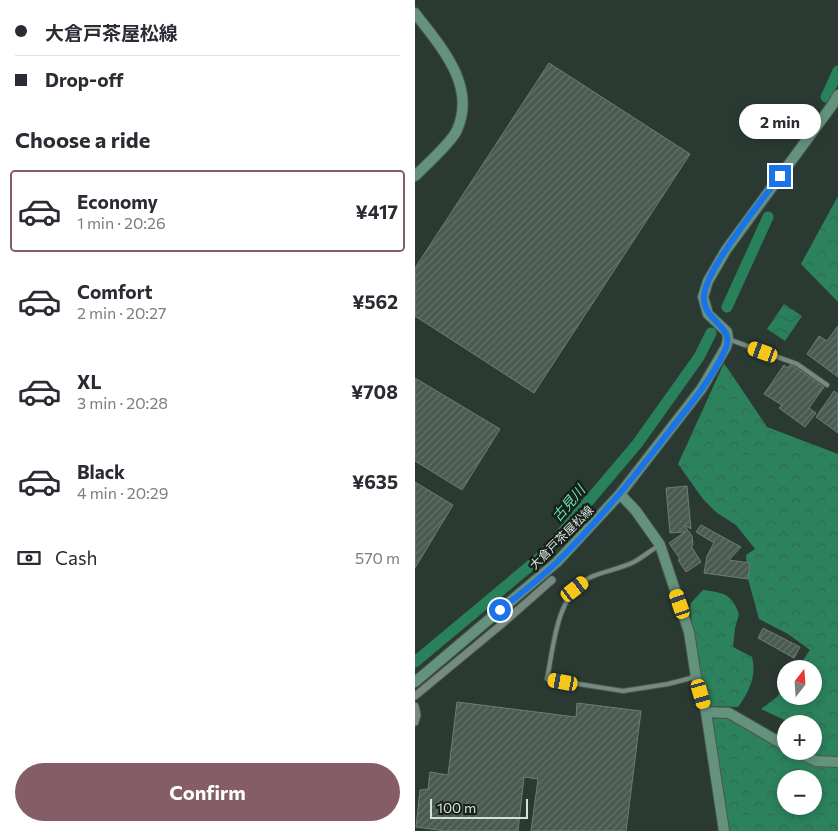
<!DOCTYPE html>
<meta charset="utf-8">
<style>
body{margin:0;font-family:Commissioner,"Noto Sans JP",sans-serif;background:#f2f2f3;color:#2b2b33;height:100vh;display:flex;flex-direction:column;font-size:19px;white-space:nowrap}
*{box-sizing:border-box;margin:0}
p{font-size:16px;color:#7c7c81}
.icon{flex:none;width:28px;height:28px;fill:none;stroke:currentColor;stroke-width:2;stroke-linecap:round;stroke-linejoin:round}
.map{position:relative;flex:1;overflow:hidden}
.sheet{display:flex;flex-direction:column;background:#fff;width:415px}
.sheet>*{flex:none}
.hud{display:grid;align-content:center;height:110px;padding:0 15px;background:#fff}
.needle{width:32px;rotate:17deg}
.buttons{position:absolute;left:362px;top:660px;display:grid;gap:10px}
.buttons a{display:grid;place-items:center;width:45px;height:45px;border-radius:50%;background:#fff;box-shadow:0 2px 8px #0003;font-size:25px}
.scale{position:absolute;left:15px;bottom:12px;width:98px;box-sizing:border-box;padding-left:5px;border:2px solid #d7e1db;border-top:0;font-size:14px;line-height:18px;white-space:nowrap;color:#d7e1db;-webkit-text-stroke:4px #18201c;paint-order:stroke}
.end{position:absolute;width:22px;height:22px;margin:-11px;border:6px solid #1a73e8;background:#fff;box-shadow:0 0 0 2px #fff}
.from{border-radius:50%}
.bubble{position:absolute;height:35px;border-radius:18px;background:#fff;box-shadow:0 2px 8px #0003;font-size:16px;font-weight:700;line-height:35px;text-align:center}
.car{position:absolute;width:15px;height:30px;margin:-15px -8px;border-radius:6px;box-shadow:0 0 4px 1px #0007;background:linear-gradient(#f5c518 24%,#345 0 40%,#f5c518 0 76%,#345 0 86%,#f5c518 0)}
.hud b{display:flex;align-items:center;gap:18px;height:48px;font-size:19px}
.hud b+b{border-top:1px solid #e1e1e2}
.hud i{width:12px;height:12px;background:#2b2b33}
ul{padding:0;list-style:none}
li{display:flex;align-items:center;gap:15px;height:82px;margin:0 10px 8px;padding:0 5px;border:2px solid transparent;border-radius:5px}
li div{flex:1}
li b{display:block;font-size:19px}
li em{font-style:normal;font-weight:700}
li.active{border-color:#855d67}
li>.icon{width:45px;height:45px;stroke-width:1.5}
h2{padding:0 15px;font-size:22px;line-height:60px}
.pay{display:flex;align-items:center;gap:12px;height:55px;padding:0 15px;font-size:19px}
.pay p{margin-inline-start:auto}
.primary-button{display:flex;gap:10px;margin-top:auto;padding:10px 15px}
.primary-button a{flex:1;height:58px;border-radius:30px;background:#855d67;color:#fff;font-size:20px;font-weight:700;line-height:58px;text-align:center}
main{display:flex;flex:1;min-height:0}
.map>svg:first-child{display:block}
</style>
<main>
<section class="sheet">
<div class="hud">
<b><i class="from"></i>大倉戸茶屋松線</b>
<b><i></i>Drop-off</b>
</div>
<h2>Choose a ride</h2>
<ul>
<li class="active"><svg class="icon" aria-label="car" viewBox="0 0 24 24"><path d="M5 17H2v-5l4-1 3-4h7l3 4 3 1v5h-3M9 17h6M6 11h13"/><circle cx="7" cy="17" r="2"/><circle cx="17" cy="17" r="2"/></svg><div><b>Economy</b><p>1 min · 20:26</p></div><em>¥417</em></li>
<li><svg class="icon" aria-label="car" viewBox="0 0 24 24"><path d="M5 17H2v-5l4-1 3-4h7l3 4 3 1v5h-3M9 17h6M6 11h13"/><circle cx="7" cy="17" r="2"/><circle cx="17" cy="17" r="2"/></svg><div><b>Comfort</b><p>2 min · 20:27</p></div><em>¥562</em></li>
<li><svg class="icon" aria-label="car" viewBox="0 0 24 24"><path d="M5 17H2v-5l4-1 3-4h7l3 4 3 1v5h-3M9 17h6M6 11h13"/><circle cx="7" cy="17" r="2"/><circle cx="17" cy="17" r="2"/></svg><div><b>XL</b><p>3 min · 20:28</p></div><em>¥708</em></li>
<li><svg class="icon" aria-label="car" viewBox="0 0 24 24"><path d="M5 17H2v-5l4-1 3-4h7l3 4 3 1v5h-3M9 17h6M6 11h13"/><circle cx="7" cy="17" r="2"/><circle cx="17" cy="17" r="2"/></svg><div><b>Black</b><p>4 min · 20:29</p></div><em>¥635</em></li>
</ul>
<div class="pay"><svg class="icon" aria-label="cash" viewBox="0 0 24 24"><path d="M3 7h18v10H3z"/><circle cx="12" cy="12" r="2"/></svg>Cash<p>570 m</p></div>
<div class="primary-button"><a>Confirm</a></div>
</section>
<div class="map">
<svg width="423" height="831" viewBox="0 0 423 831">
<defs>
<pattern id="forest-crowns" width="20" height="18" patternUnits="userSpaceOnUse" patternTransform="scale(1.25)"><rect width="20" height="18" fill="#2b825d"/><path d="M2 6a3 3 0 1 1 6 0M12 15a3 3 0 1 1 6 0" fill="none" stroke="#336952"/></pattern>
<pattern id="water-waves" width="16" height="10" patternUnits="userSpaceOnUse" patternTransform="scale(1.25)"><rect width="16" height="10" fill="#29815c"/><path d="M0 5q4-4 8 0t8 0" fill="none" stroke="#336650"/></pattern>
<pattern id="building-hatch" width="6" height="6" patternUnits="userSpaceOnUse" patternTransform="scale(1.25)"><rect width="6" height="6" fill="#495b51"/><path d="M-1 1l2-2M0 6l6-6M5 7l2-2" fill="none" stroke="#627269"/></pattern>
</defs>
<rect width="100%" height="100%" fill="#2a3a32"/>
<path fill="url(#forest-crowns)" fill-rule="evenodd" d="M423 196V302L386 264Z
M309 363 352 427 423 454V831H309L293 721 314 713 371 747V751H399V724H374V722L346 709 362 697 371 683V696H399V669H382L395 650 373 634 344 619 333 579 331 555 340 549 321 525 302 513 288 499 263 464ZM371 779H399V806H371Z
M288 590C309 593 316 593 324 614L320 628 318 647 337 657C342 676 334 692 323 707L287 706 275 607 276 603Z"/>
<path fill="url(#water-waves)" d="M369 304 387 316 370 341 352 329Z"/>
<g fill="none" stroke-linecap="round" stroke-linejoin="round">
<path stroke="#29815c" stroke-width="11" d="M411 97 423 71
M312 307 353 217
M0 662 128 555 222 444 284 357 296 333"/>
</g>
<path fill="url(#building-hatch)" stroke="#6b7e73" d="M134 63 275 154 119 393 0 316V268Z
M423 326V377L392 354 404 336 412 341Z
M369 365 373 368 375 365 380 367 409 387 394 408 401 413 390 427 364 408 367 405 349 394Z
M0 378 85 429 47 490 0 461Z
M419 391 423 394V433L401 417Z
M0 482 38 505 0 568Z
M272 486 276 529 269 525 277 536 278 545 276 546 286 562 271 572 263 560 265 559 254 543 270 532 255 533 251 488Z
M286 525 326 547 314 560 335 563 333 579 289 573 292 556 299 543 281 532Z
M348 628 385 647 379 658 343 638Z
M42 702 161 717 162 703 226 711 211 831H116L123 779 109 777 103 831H30L1 827 5 790 13 789 15 772 33 775Z"/>
<g fill="none" stroke-linecap="round" stroke-linejoin="round">
<g stroke="#495750" stroke-width="6">
<path id="lane" d="M313 339 382 364 412 385
M245 545C236 550 228 557 219 562 205 569 189 571 176 577 141 594 139 645 132 679L208 691 253 684 280 677"/>
</g>
<g stroke="#495750" stroke-width="9">
<path id="street" d="M0 696 87 624 137 580
M0 706 2 715 0 722"/>
</g>
<g stroke="#495750" stroke-width="12">
<path id="secondary" d="M0 13C25 46 62 85 42 130 37 142 10 166 0 176
M205 494 221 511 245 545 274 632 281 677 291 712 309 831
M0 682 142 562 205 494 287 388 311 347 313 339 312 332 293 314 288 297 293 281 311 250 418 104 423 95
M291 712 314 713 371 746
M381 751 401 761 423 762"/>
</g>
<use href="#lane" stroke="#778a80" stroke-width="4"/>
<use href="#street" stroke="#778a80" stroke-width="7"/>
<use href="#secondary" stroke="#64927d" stroke-width="10"/>
</g>
<g fill="none" stroke-linecap="round" stroke-linejoin="round">
<path stroke="#1a73e8" stroke-width="6" d="M85 610C105 594 125 579 143 561 185 520 221 475 256 429 276 404 298 377 311 348 320 326 287 321 289 296 290 270 348 199 365 176"/>
</g>
<g text-anchor="middle" dominant-baseline="central" stroke-width="5" stroke-linejoin="round" paint-order="stroke">
<g font-size="12" fill="#d7e1db" stroke="#18201c">
<text transform="translate(146 537) rotate(-45)">大倉戸茶屋松線</text>
</g>
<g font-size="14" font-style="italic" fill="#6de1ab" stroke="#18201c">
<text transform="translate(153 503) rotate(-50)">古見川</text>
</g>
</g>
</svg>
<div class="buttons">
<a><svg class="needle" viewBox="-14 -14 28 28"><path d="M0-13l5 13h-10z" fill="#e53935"/><path d="M0 13l5-13h-10z" fill="#7c7c81"/></svg></a>
<a>+</a>
<a>−</a>
</div>
<div class="scale">100 m</div>
<i class="end from" style="left:85px;top:610px"></i>
<i class="end" style="left:365px;top:176px"></i>
<div class="bubble" style="left:324px;top:104px;width:82px">2 min</div>
<i class="car" style="left:348px;top:352px;rotate:290deg"></i>
<i class="car" style="left:160px;top:589px;rotate:52deg"></i>
<i class="car" style="left:265px;top:604px;rotate:341deg"></i>
<i class="car" style="left:148px;top:682px;rotate:280deg"></i>
<i class="car" style="left:286px;top:694px;rotate:164deg"></i>
</div>
</main>
